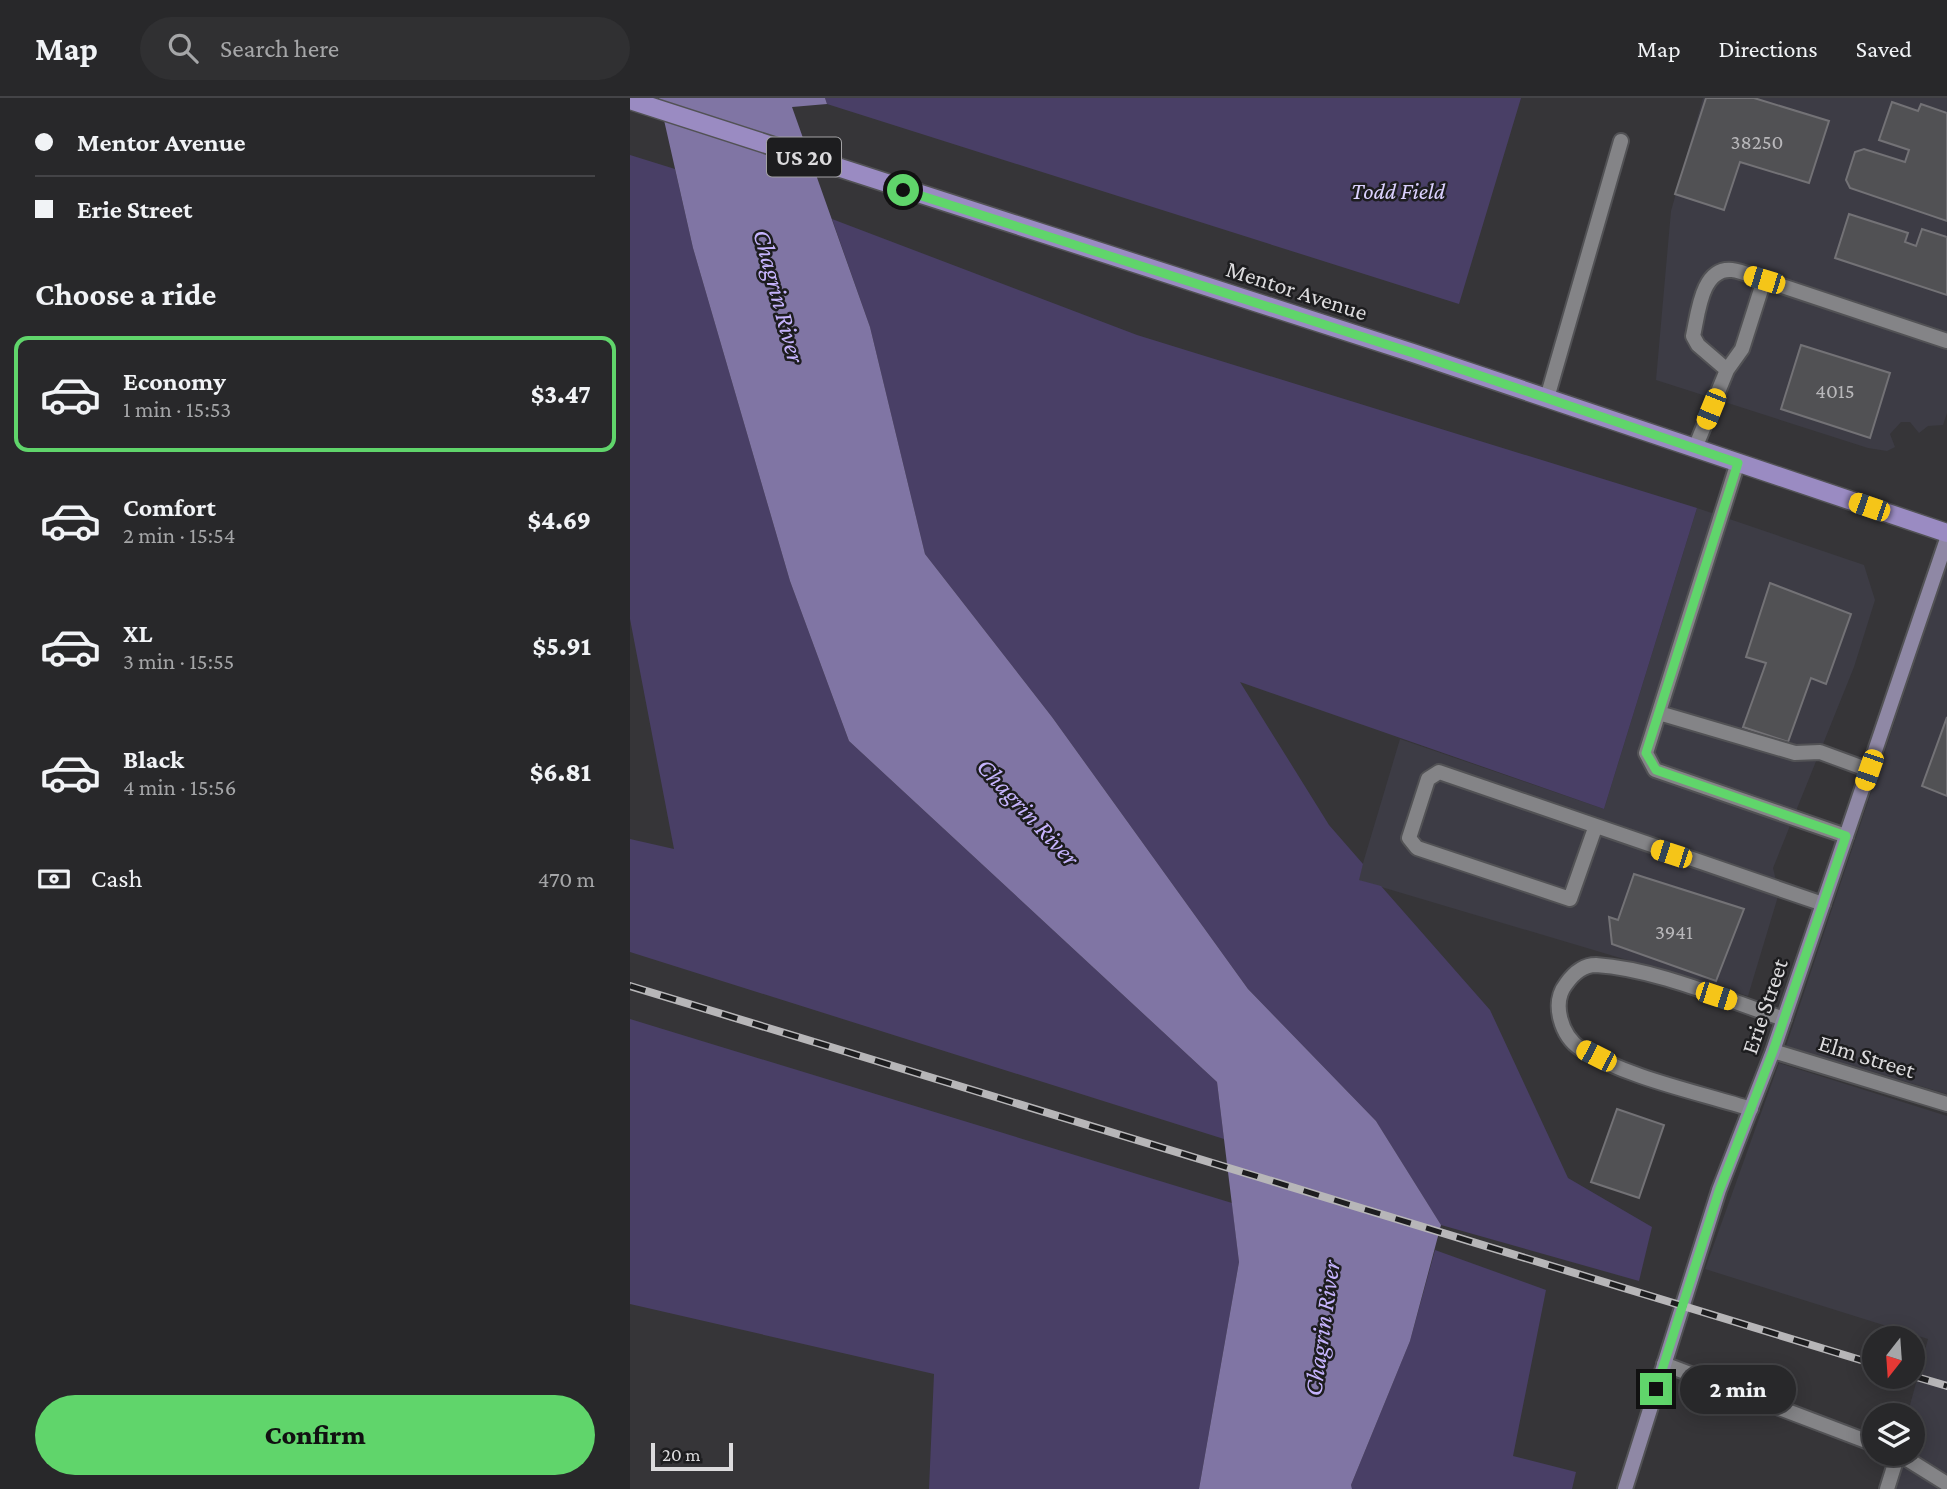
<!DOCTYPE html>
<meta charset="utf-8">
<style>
body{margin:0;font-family:"Crimson Pro",serif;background:#303032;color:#f1f3f6;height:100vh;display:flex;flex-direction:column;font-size:26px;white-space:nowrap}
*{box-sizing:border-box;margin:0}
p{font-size:23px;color:#a5a6a8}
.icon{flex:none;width:38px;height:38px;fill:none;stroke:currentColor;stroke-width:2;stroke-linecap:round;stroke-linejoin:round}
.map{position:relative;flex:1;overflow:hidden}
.sheet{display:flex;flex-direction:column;background:#28282a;width:630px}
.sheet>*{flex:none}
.guide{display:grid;align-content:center;height:154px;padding:0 35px;background:#28282a}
.needle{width:46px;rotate:197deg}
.fabs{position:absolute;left:1232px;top:1228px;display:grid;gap:14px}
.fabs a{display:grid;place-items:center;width:63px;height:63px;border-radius:50%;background:#28282a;box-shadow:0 4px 18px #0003,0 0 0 2px #444447;font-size:35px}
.scale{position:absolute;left:21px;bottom:18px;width:82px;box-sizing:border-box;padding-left:7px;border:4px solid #dcdbdd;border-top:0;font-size:19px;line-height:24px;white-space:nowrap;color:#dcdbdd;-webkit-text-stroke:5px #1d1d1f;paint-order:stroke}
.end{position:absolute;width:32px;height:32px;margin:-16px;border:9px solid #60d56b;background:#111;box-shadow:0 0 0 4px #111}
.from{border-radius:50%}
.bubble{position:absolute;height:49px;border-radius:24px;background:#28282a;box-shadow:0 4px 18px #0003,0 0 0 2px #444447;font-size:23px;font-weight:800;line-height:49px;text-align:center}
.car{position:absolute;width:21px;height:42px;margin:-21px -10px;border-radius:9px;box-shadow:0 0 5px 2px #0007;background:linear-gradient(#f5c518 24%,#345 0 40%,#f5c518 0 76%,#345 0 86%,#f5c518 0)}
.guide b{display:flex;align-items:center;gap:24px;height:66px;font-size:26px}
.guide b+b{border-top:2px solid #444447}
.guide i{width:18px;height:18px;background:#f1f3f6}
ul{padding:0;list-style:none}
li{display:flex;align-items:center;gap:21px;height:116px;margin:0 14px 10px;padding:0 21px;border:4px solid transparent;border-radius:14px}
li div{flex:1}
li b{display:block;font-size:26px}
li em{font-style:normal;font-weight:800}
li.active{border-color:#60d56b}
li>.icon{width:63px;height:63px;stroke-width:1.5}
h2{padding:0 35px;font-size:32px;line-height:84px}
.pay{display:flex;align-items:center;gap:18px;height:77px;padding:0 35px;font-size:26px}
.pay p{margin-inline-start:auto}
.cta{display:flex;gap:14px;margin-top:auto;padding:14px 35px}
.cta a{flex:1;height:80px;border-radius:42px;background:#60d56b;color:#111;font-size:28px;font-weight:800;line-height:80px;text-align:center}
header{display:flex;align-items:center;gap:42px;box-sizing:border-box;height:98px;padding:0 35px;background:#28282a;border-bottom:2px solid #444447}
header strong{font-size:33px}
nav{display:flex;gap:38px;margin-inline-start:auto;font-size:24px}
.search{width:490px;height:63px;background:#303032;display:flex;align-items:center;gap:18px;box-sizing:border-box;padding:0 24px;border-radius:38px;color:#a5a6a8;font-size:26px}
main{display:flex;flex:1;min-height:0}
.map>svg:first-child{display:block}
</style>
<header>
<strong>Map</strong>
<div class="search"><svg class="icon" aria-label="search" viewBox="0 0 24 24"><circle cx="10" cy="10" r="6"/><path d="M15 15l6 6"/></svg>Search here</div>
<nav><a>Map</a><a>Directions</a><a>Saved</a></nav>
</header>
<main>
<section class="sheet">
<div class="guide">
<b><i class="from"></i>Mentor Avenue</b>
<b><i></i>Erie Street</b>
</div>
<h2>Choose a ride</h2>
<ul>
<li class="active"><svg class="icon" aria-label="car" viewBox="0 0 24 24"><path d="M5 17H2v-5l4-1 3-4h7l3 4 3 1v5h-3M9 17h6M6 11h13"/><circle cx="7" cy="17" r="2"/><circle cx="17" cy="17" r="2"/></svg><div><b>Economy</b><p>1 min · 15:53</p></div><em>$3.47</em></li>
<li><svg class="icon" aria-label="car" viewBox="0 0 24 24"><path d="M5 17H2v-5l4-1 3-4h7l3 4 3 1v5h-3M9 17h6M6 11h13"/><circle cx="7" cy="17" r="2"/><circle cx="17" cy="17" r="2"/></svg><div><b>Comfort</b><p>2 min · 15:54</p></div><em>$4.69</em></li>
<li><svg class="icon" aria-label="car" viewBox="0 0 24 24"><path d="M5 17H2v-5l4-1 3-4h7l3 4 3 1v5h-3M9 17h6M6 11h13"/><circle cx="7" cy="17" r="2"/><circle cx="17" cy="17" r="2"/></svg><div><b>XL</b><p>3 min · 15:55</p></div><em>$5.91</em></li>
<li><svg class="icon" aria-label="car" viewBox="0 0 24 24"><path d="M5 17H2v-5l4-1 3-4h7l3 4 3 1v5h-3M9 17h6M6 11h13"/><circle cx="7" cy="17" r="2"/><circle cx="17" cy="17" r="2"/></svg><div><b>Black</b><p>4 min · 15:56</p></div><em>$6.81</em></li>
</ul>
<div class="pay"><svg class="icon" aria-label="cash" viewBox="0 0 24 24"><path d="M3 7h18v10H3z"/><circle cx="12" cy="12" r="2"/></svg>Cash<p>470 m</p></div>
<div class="cta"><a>Confirm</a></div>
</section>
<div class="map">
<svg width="1317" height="1391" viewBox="0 0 1317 1391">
<rect width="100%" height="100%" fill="#363538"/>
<path fill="#3d3c45" d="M1073 0H1317V315L1313 327 1298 328 1289 335 1280 324H1271L1260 336 1265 349 1257 353 1238 350 1026 282 1041 113Z
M1067 410 1234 467 1245 502 1224 569 1143 770 1149 795 1118 898 728 782 770 641 974 711Z
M1317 468V996L1156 948Z
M1149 965 1317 1018V1391H1254L1265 1356H1283V1318H1277L1298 1241 1075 1171Z"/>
<path fill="#493f66" d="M195 0H891L829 206 197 6Z
M0 57 45 71 63 150 160 483 219 643 587 984 594 1041 0 854V741L44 751 0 521Z
M202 121 507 237 1067 410 974 711 610 584 699 727 733 766 729 782 751 788 860 912 938 1080 1022 1129 1009 1183 811 1127 746 1023 618 891 422 619 295 456 240 229Z
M0 921 602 1105 609 1164 569 1391H299L304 1276 0 1206Z
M805 1152 916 1192 883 1358 946 1374 942 1391H722L721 1387 780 1243Z"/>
<path fill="#8075a4" d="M29 0H195L197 6 162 9 240 229 295 456 422 619 618 891 746 1023 811 1127 780 1243 721 1387 722 1391H569L609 1164 587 984 219 643 160 483 63 150Z"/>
<path fill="#515154" stroke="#737276" stroke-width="2" d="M1076 0H1124L1199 23 1179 85 1110 64 1094 112 1045 96Z
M1262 4 1288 13 1291 6 1317 15V123L1220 90 1216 82 1225 54 1234 51 1275 64 1279 52 1249 42Z
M1219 116 1278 135 1275 144 1286 148 1292 131 1317 139V197L1205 160Z
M1171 247 1260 275 1240 340 1151 311Z
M1140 485 1221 516 1196 586 1181 580 1158 644 1113 629 1136 565 1116 559Z
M1317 619V698L1292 688Z
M1004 776 1114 811 1086 883 982 846 979 819 988 822Z
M987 1011 1034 1027 1009 1100 961 1084Z"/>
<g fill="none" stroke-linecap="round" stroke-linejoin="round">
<g stroke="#525255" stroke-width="18">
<path id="lane" d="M1097 272 1068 247 1063 238C1068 217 1071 169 1102 172 1112 173 1124 179 1134 182
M917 300 991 43
M1065 350 1097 272 1112 251 1134 182 1317 243
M1108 364 1016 655 1025 672 1216 738
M1029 615 1165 655 1190 654 1239 672
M965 730 940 801 787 750 779 740 798 681 809 674 1193 806
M1121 1011C1067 994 998 980 951 951 931 938 921 905 936 886 943 876 953 867 966 867 1027 871 1096 902 1154 921
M1034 1266 1244 1346
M1269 1356 1317 1386
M1257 1391 1268 1356"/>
</g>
<g stroke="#525255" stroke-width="18">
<path id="street" d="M1143 953 1317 1006"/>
</g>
<g stroke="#525255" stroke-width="18">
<path id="secondary" d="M995 1391 1089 1092 1143 953 1317 441"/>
</g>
<g stroke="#525255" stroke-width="21">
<path id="primary" d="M0 2 783 255 1317 435"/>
</g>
<use href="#lane" stroke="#848487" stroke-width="14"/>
<use href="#street" stroke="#848487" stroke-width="14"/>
<use href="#secondary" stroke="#8f88a5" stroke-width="14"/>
<use href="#primary" stroke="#9a8bc2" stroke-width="18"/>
<g stroke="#b7b6b8" stroke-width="8">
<path id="rail" d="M0 888 1244 1266
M1283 1278 1317 1288"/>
</g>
<use href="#rail" stroke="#1d1d1f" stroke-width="5" stroke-dasharray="16" stroke-linecap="butt"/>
</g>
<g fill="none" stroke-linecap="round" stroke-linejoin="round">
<path stroke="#60d56b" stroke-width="9" d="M273 92 783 255 1108 365 1016 655 1026 672 1216 738 1143 953 1089 1093 1026 1291"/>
</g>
<g text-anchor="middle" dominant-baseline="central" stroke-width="5" stroke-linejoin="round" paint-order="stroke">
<g font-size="21" fill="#b9b8bb">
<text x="1127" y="44">38250</text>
<text x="1205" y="293">4015</text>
<text x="1044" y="834">3941</text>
</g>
<rect fill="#1d1d1f" stroke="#a3a2a4" stroke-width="2" x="137" y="39.5" width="74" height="39" rx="5"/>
<g font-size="23" font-weight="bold" fill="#dcdbdd">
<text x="174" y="59">US 20</text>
</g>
<g font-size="24" font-style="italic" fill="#dbd1fe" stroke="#1d1d1f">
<text x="768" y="92">Todd Field</text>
</g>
<g font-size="24" fill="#dcdbdd" stroke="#1d1d1f">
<text transform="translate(667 192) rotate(18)">Mentor Avenue</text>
<text transform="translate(1134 908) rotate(-71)">Erie Street</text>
<text transform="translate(1237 958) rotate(17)">Elm Street</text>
</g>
<g font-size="26" font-style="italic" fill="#c6b4fd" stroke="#1d1d1f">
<text transform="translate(149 198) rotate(75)">Chagrin River</text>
<text transform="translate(398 714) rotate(47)">Chagrin River</text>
<text transform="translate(692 1230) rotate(-82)">Chagrin River</text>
</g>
</g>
</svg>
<div class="fabs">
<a><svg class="needle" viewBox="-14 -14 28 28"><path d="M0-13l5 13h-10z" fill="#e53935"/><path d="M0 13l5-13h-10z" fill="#a5a6a8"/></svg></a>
<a><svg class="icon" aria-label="layers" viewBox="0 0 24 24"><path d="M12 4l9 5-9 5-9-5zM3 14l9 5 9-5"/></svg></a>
</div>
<div class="scale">20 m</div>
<i class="end from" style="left:273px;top:92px"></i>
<i class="end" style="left:1026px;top:1291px"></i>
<div class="bubble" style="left:1050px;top:1267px;width:116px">2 min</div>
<i class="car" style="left:1134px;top:182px;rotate:287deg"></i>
<i class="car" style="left:1081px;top:311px;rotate:202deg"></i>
<i class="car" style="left:1239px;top:409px;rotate:289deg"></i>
<i class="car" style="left:1239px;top:672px;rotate:199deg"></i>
<i class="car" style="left:1041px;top:756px;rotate:288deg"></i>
<i class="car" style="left:1086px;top:898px;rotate:108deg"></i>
<i class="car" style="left:966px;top:958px;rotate:297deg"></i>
</div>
</main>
